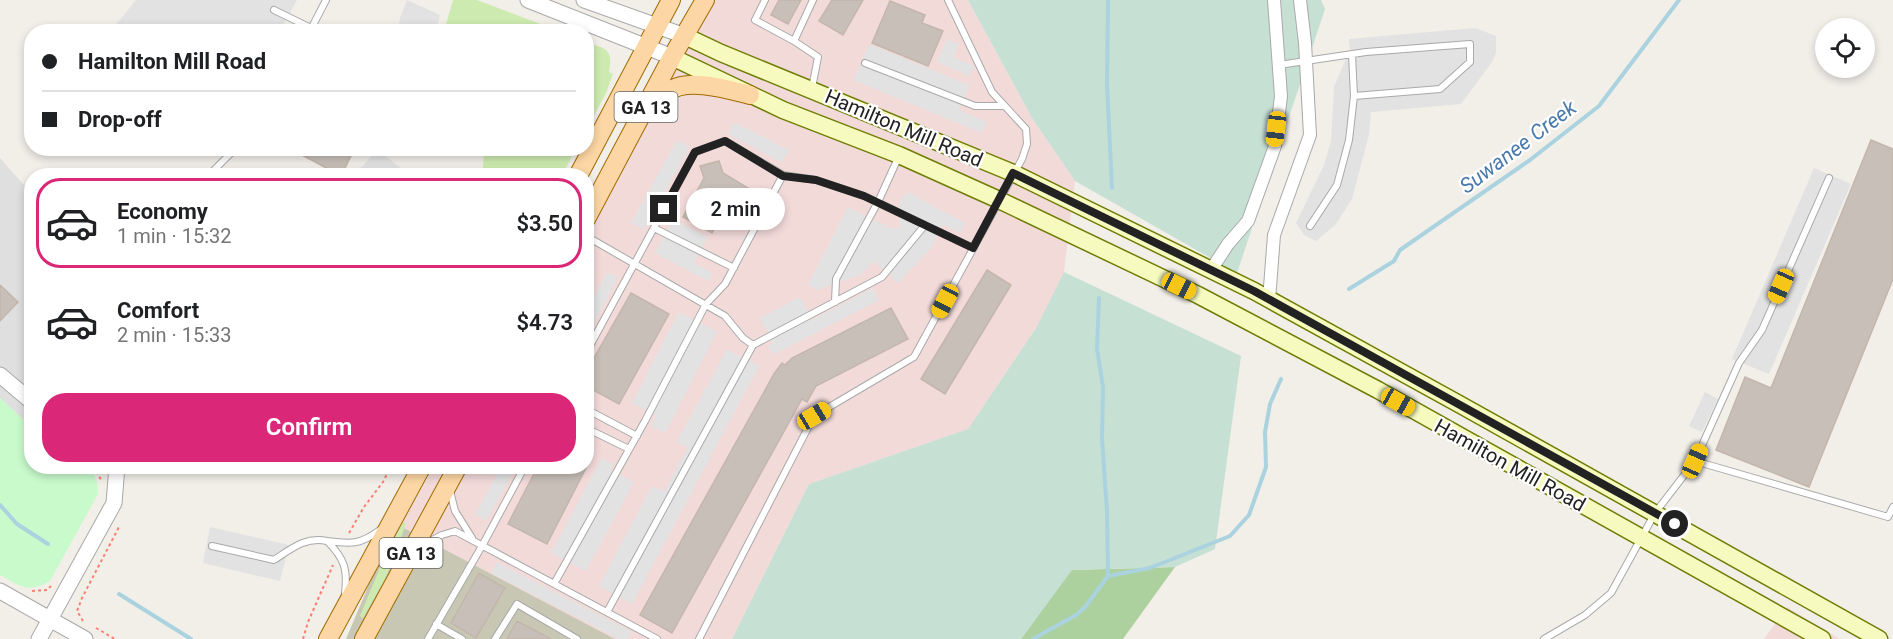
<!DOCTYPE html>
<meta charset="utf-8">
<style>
body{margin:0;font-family:Roboto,sans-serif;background:#f2f2f2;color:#202124;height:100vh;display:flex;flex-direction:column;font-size:22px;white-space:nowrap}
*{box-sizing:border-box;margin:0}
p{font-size:20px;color:#757577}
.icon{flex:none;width:33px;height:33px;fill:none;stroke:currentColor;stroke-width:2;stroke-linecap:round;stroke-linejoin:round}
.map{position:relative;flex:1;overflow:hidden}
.drawer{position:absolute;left:24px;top:168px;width:570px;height:306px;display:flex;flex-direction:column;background:#fff;border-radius:24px;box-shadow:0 3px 9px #0003}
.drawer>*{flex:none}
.hud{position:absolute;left:24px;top:24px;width:570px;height:132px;border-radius:24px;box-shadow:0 3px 9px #0003;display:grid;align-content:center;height:132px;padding:0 18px;background:#fff}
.controls{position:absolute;left:1815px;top:18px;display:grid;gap:12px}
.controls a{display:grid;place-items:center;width:60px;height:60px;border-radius:50%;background:#fff;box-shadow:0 3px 9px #0003;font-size:30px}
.end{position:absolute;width:27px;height:27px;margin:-14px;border:8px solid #222;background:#fff;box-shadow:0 0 0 3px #fff}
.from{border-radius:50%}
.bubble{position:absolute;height:42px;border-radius:21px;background:#fff;box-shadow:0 3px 9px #0003;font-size:20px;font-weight:600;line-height:42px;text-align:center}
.car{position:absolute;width:18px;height:36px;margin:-18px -9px;border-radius:8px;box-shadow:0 0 4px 2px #0007;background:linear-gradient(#f5c518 24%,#345 0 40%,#f5c518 0 76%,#345 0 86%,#f5c518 0)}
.hud b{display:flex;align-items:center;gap:21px;height:57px;font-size:22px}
.hud b+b{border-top:2px solid #e0e0e0}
.hud i{width:15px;height:15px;background:#202124}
ul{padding:10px 0 0;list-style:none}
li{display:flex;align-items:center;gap:18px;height:90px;margin:0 12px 9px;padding:0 6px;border:3px solid transparent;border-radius:24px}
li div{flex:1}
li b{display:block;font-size:22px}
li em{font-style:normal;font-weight:600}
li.current{border-color:#db2777}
li>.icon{width:54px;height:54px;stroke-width:1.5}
.action{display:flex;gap:12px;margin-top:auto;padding:12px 18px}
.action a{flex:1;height:69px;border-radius:24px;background:#db2777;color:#fff;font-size:24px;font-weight:600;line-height:69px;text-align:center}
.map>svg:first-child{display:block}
</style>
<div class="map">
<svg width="1893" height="639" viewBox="0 0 1893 639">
<rect width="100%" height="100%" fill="#f2efe9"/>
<path fill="#e0dfdf" d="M0 158 31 193V427L0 398Z"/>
<path fill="#f2dad9" d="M699 0H968L1032 118 1075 181 1064 272 1036 328 968 429 809 484 732 639H615L400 526 434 467 586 466 587 201Z
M1787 607 1840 639H1764Z"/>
<path fill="#c7c7b4" d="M400 526 615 639H346L378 563Z"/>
<path fill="#cdebb0" d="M453 0H477L559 31H444Z
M587 42C607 50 613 48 609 72L613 74 606 93 587 129Z
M484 149V148L576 149 562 175H480L483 167Z
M403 522 406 524 386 577 363 618 360 616 381 565Z"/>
<path fill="#add19e" d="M1175 567 1123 639H1021L1071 570Z"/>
<path fill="#c6e0d4" d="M968 0H1321L1325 9 1237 273 1075 181 1032 118Z
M1064 272 1241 356 1215 549 1175 567 1072 570 1021 639H732L809 484 968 429 1036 328Z"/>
<path fill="#c8facc" d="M0 398 31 427 32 466 85 467C96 473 98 481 98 494L50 581C28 594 20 586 0 575Z"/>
<path fill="#e2e2e2" d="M136 0H297L280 31 110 32Z
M407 0 440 15 436 31H398L400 18Z
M1475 28 1496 36V53L1492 62 1461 104 1371 112 1369 135 1352 199 1336 224 1316 241 1304 235 1296 223 1324 165 1331 141 1334 87 1350 49 1349 39Z
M947 39 959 44 954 58 974 66 970 76 937 62Z
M869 44 969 85 959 110 987 122 982 133 854 80Z
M734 122 789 150 782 162 728 134Z
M677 140 690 147 644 229 631 223Z
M377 149 408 174 407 176 349 175 363 166Z
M1814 168 1851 184 1769 374 1732 359Z
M908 192 965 223 960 233 943 225 931 248 898 283 874 261 862 274 818 290 808 285 848 207 890 228H899V201Z
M673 219 707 237 694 263 712 273 708 281 655 253Z
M607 272 618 277 587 337V311Z
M873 288 879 300 773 355 768 346 773 343 760 318 800 297 812 320Z
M679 312 717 332 665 433 651 426 656 416 632 403Z
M727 349 759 366 632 604 599 586 652 486 664 491 688 448 677 442Z
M1705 392 1718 399 1702 432 1689 426Z
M602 458 613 464 610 470 634 482 586 571 551 553Z
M501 467H516L486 521 475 515Z
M210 527 289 545 280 581 203 563Z
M497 562 632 632 628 639H619L491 573Z"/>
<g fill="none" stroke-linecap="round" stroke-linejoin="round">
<path stroke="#aad3df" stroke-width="4" d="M1108 0 1107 85 1112 188
M1349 289 1394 261 1400 250 1530 160 1599 106 1679 0
M1099 298 1097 349 1103 387 1102 439 1107 511 1108 576
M0 505 17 524 48 544
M119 594 191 639
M1033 639 1076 615 1085 607 1108 576 1150 568 1230 536 1249 515 1266 467 1265 432 1270 404 1281 379"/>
</g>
<path fill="#c7bfb8" stroke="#c4b6ab" stroke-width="1.5" d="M779 0H801L788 24 771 15Z
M832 0H863L843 35 819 21Z
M890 1 925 15 922 23 943 31 928 66 872 43Z
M1871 140 1893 149V279L1809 487 1716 450 1745 377 1771 388Z
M289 148H355L341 176Z
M719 161 723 173 761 196 747 224 724 211 712 233 683 217 704 178 700 166Z
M987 270 1011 285 945 394 921 379Z
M0 285 18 302 0 321Z
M631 293 669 314 619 404 586 386V372Z
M891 308 908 339 816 386 807 402 802 399 672 633 640 615 774 374 782 363 785 365 792 358Z
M538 466H587L547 544 508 524Z
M479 573 505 588 476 638 451 623Z
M517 621 551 639H507Z"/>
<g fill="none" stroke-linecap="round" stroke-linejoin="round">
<g stroke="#a9a9a9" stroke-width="8">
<path id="service" d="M765 0 755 20 794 41 818 57 812 88
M274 10 311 28
M310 31 326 0
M794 41 813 0
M1352 54 1354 96
M865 63 975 106H1004
M1279 65 1366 52 1470 44V62L1440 89 1354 96 1349 140 1337 185 1310 226
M208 176 236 148
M654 228 734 268
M586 236 725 316 743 338 753 345 882 277 925 225
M835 302 836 279 878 202 899 156
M586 353 695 152 725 141 783 175 816 180 864 196 973 248
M586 409 637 436
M586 428 629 449
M1695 461 1888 517 1893 507
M450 491 455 511 472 538
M212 546 274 560C291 549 306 536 327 541
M421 546 442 535 455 531 657 639
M554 584 645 421 706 304 725 284 783 175
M345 593C348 569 344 558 327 541 351 544 360 545 380 530
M607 612 753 345
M436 624 462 639
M428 639 482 546 525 466
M495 639 517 604 577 639
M699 639 814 416 914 357 1022 159 1027 144 1026 129 992 92 948 0
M1544 639 1585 615 1611 593 1655 513 1695 461 1739 363 1762 330 1829 178"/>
</g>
<g stroke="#a9a9a9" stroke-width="14">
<path id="minor" d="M1211 270 1228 244 1248 221 1275 146 1281 96 1274 0
M1269 300 1274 235 1310 135 1305 43 1300 0"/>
</g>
<g stroke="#a9a9a9" stroke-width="17">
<path id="tertiary" d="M528 0 672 57
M584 0 685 36
M0 375 32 402
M0 591 85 639
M39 639 114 503 117 466"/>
</g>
<g stroke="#707d05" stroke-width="19">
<path id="secondary" d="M685 36 721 53 1013 173 1254 291 1459 404 1879 639
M672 57 783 110 899 155 999 200 1198 295 1378 390 1822 639"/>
</g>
<g stroke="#a06b00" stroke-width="20">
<path id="primary" d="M654 112C658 106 662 98 667 93 685 76 730 90 750 95
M578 176 671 0
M586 219 672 57 705 0
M328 639 422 466
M364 639 458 466"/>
</g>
<path stroke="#fa8072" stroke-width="2" stroke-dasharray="3 3" stroke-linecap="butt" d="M25 415 32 422
M94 466 101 480
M349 533 364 507 383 482 391 466
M32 591 47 590 51 586
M83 621 77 611 82 598 120 525
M96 628 115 639
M303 639 308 622 333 565"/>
<use href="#service" stroke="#fff" stroke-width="6"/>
<use href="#minor" stroke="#fff" stroke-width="12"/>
<use href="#tertiary" stroke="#fff" stroke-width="15"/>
<use href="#secondary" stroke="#f7fabf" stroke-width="16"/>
<use href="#primary" stroke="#fcd6a4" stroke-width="18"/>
</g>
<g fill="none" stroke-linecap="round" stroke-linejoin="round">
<path stroke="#222" stroke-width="8" d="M664 209 695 152 725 141 783 176 816 180 864 196 973 248 1013 173 1254 291 1675 524"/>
</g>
<g text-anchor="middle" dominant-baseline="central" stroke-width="4.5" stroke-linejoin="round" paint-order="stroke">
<g fill="#fff" stroke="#646464" stroke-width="1.5">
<rect x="614.5" y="92" width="63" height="30" rx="4.5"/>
<rect x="379.5" y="538" width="63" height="30" rx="4.5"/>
</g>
<g font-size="18" font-weight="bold" fill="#222">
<text x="646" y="107">GA 13</text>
<text x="411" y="553">GA 13</text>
</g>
<g font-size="20" fill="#222" stroke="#fff">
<text transform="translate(904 128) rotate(23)">Hamilton Mill Road</text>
<text transform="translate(1510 465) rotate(29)">Hamilton Mill Road</text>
</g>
<g font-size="21" font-style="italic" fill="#4a7aab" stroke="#fff">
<text transform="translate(1518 147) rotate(-37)">Suwanee Creek</text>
</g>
</g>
</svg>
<div class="controls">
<a><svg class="icon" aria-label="locate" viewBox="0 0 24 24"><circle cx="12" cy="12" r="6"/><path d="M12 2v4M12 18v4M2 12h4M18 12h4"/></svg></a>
</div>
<i class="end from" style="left:1675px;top:524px"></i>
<i class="end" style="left:664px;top:209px"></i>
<div class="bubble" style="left:686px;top:188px;width:99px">2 min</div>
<i class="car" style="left:1276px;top:129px;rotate:187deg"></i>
<i class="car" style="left:1179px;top:286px;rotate:116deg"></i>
<i class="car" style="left:1781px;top:286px;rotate:204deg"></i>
<i class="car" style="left:945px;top:301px;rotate:208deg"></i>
<i class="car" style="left:1398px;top:402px;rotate:119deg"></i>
<i class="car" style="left:814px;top:416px;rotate:59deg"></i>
<i class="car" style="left:1695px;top:461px;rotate:24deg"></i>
<div class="hud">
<b><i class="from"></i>Hamilton Mill Road</b>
<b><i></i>Drop-off</b>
</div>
<section class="drawer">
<ul>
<li class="current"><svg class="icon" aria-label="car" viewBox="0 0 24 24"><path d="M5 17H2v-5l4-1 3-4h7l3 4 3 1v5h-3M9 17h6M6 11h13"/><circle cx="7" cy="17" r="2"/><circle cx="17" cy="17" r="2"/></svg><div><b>Economy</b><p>1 min · 15:32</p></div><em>$3.50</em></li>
<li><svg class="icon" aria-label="car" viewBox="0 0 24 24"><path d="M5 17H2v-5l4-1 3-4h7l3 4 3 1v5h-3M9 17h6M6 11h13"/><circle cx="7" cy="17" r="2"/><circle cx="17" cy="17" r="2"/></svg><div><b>Comfort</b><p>2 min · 15:33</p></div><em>$4.73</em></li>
</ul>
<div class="action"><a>Confirm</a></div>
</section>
</div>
